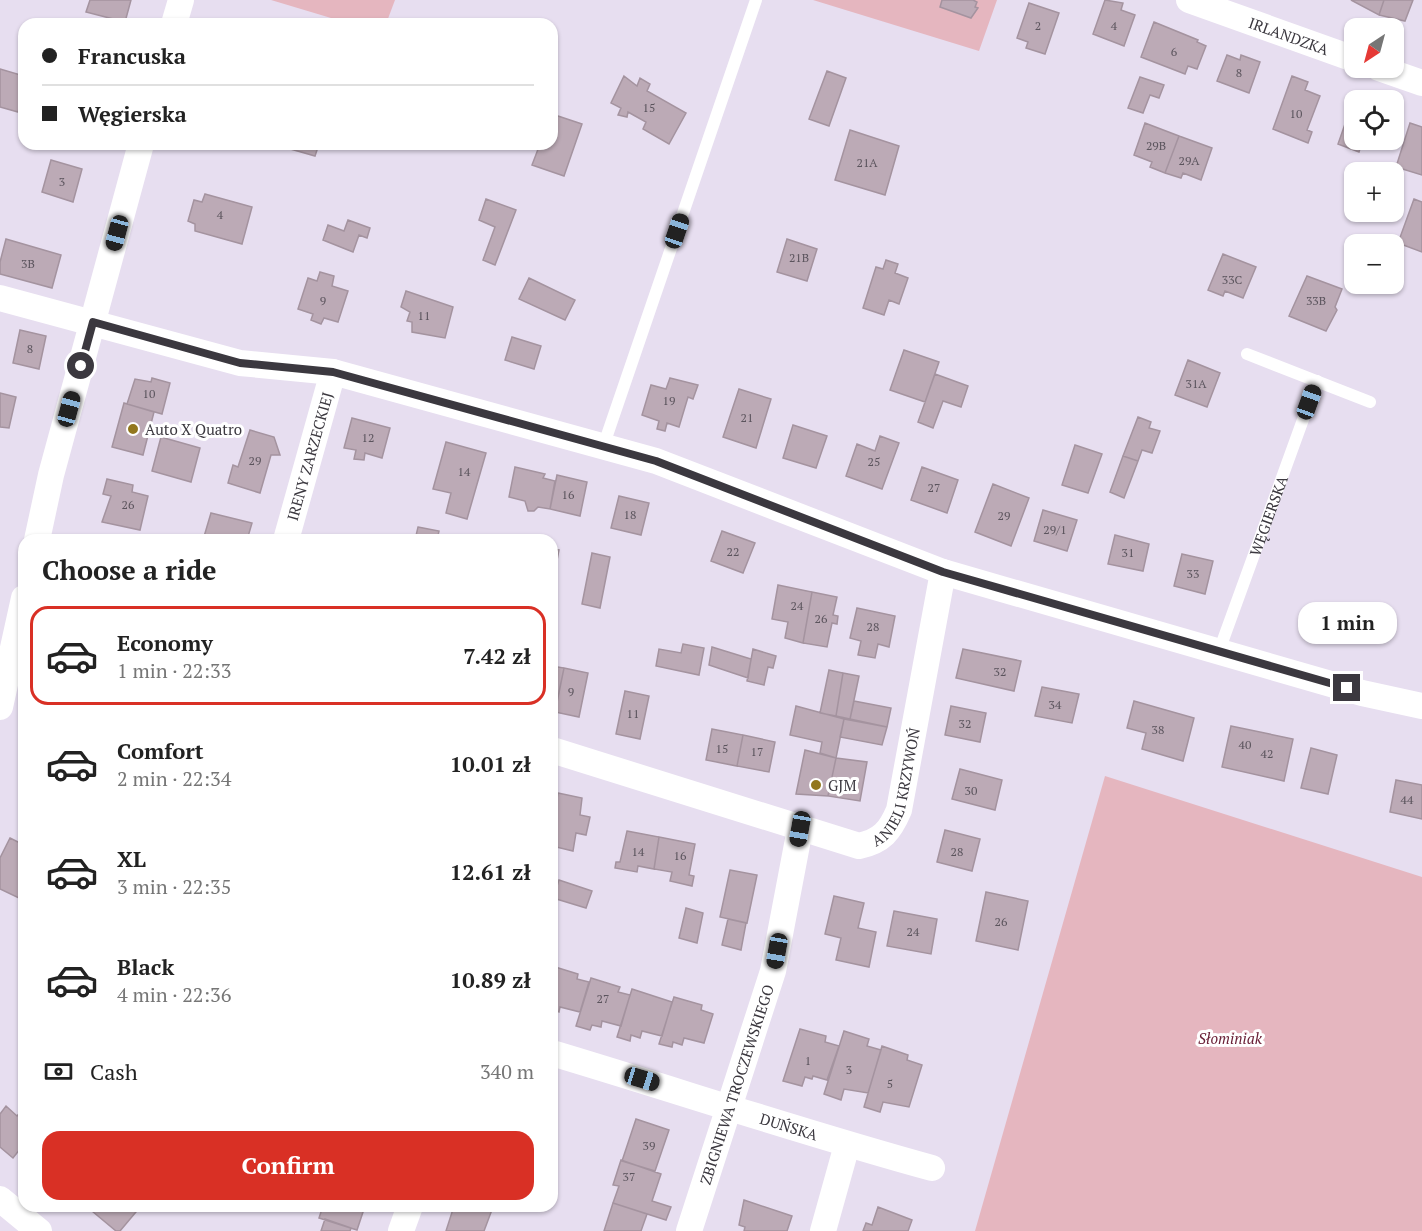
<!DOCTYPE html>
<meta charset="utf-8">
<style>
body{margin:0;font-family:"PT Serif",serif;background:#f6f6f6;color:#222;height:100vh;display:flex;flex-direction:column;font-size:22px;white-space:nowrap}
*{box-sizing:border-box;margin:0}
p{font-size:20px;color:#767676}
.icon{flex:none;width:33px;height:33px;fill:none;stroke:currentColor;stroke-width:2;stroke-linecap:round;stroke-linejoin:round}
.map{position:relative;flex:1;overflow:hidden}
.sheet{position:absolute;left:18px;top:534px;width:540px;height:678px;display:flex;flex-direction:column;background:#fff;border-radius:18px;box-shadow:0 2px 4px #0004}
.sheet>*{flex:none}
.top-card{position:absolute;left:18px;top:18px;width:540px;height:132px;border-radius:18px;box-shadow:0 2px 4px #0004;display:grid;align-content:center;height:132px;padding:0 24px;background:#fff}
.needle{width:39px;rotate:216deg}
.controls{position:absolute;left:1344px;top:18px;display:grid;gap:12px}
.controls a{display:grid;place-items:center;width:60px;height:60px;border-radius:12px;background:#fff;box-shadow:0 2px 4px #0004;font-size:30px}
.end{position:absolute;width:27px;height:27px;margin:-14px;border:8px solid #3b383f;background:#fff;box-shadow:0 0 0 3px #fff}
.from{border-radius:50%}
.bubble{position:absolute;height:42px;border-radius:18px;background:#fff;box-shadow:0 2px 4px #0004;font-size:20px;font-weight:800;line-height:42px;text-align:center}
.car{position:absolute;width:18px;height:36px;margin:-18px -9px;border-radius:8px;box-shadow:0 0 4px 2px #0007;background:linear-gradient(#222 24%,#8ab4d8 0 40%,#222 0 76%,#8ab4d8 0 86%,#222 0)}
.top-card b{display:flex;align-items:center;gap:21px;height:57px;font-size:22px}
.top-card b+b{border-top:2px solid #e0e0e0}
.top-card i{width:15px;height:15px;background:#222}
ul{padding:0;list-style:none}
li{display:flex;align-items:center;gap:18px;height:99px;margin:0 12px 9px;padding:0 12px;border:3px solid transparent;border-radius:18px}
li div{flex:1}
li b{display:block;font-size:22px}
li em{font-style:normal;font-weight:800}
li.selected{border-color:#d93025}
li>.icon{width:54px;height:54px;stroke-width:1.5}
h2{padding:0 24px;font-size:27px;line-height:72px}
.pay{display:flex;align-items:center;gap:15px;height:66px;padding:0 24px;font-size:22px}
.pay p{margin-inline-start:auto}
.button{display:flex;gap:12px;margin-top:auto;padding:12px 24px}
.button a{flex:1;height:69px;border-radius:18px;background:#d93025;color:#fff;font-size:24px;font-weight:800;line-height:69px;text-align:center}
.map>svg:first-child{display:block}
</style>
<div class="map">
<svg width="1422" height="1231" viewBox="0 0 1422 1231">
<rect width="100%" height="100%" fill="#e7def0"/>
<path fill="#e5b6bf" d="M271 0H395L386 24H351Z
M813 0H997L979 51Z
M1105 776 1422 877V1231H975Z"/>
<path fill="#bcaab6" stroke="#a4939f" stroke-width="1.5" d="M90 0H131L125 22 86 12Z
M942 0H973L977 2 975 7 978 8 971 18 940 7Z
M1105 0 1123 3 1121 10 1135 15 1124 46 1093 34Z
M1351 0H1384L1379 15Z
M1384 0H1413L1405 21 1379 15Z
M1029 3 1059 13 1045 54 1026 48 1028 42 1017 38Z
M1154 22 1198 40 1197 42 1206 46 1197 69 1188 66 1185 74 1141 57Z
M1227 55 1240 60 1241 55 1260 62 1249 93 1217 81Z
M0 69 24 76V93L18 112 0 107Z
M827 71 846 78 829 126 809 119Z
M624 76 637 86 640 78 650 84 647 91 686 113 669 144 643 129 646 122 628 112 627 117 618 115 621 108 611 103Z
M1292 76 1308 82 1305 90 1320 96 1307 130 1312 132 1308 143 1273 129Z
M1140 77 1164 85 1159 98 1150 95 1143 113 1128 108Z
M1351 107 1354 109V140H1377L1373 149 1361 145 1359 152 1338 144Z
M552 114 582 124 564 176 532 165 540 144H552Z
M1145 123 1179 136 1165 173 1150 167 1152 162 1134 155Z
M1410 123 1422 127V175L1396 167Z
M850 130 899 146 885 195 835 180Z
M1179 136 1212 148 1201 180 1183 173 1181 178 1165 173Z
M273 144H319L315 156Z
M51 160 82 169 73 202 42 192Z
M205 194 252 207 242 244 195 231V224L188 221 194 200 202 202Z
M486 199 516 210 495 265 483 260 495 227 479 220Z
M1414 199 1422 202V252L1398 243Z
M348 220 370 228 367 238 359 235 353 252 323 240 328 225 344 231Z
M6 239 61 255 52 288 0 274V262Z
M787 239 817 249 807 281 777 272Z
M1223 254 1256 267 1243 298 1225 291 1223 296 1208 290Z
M886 260 898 264 895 273 908 278 899 304 889 300 884 315 863 308 876 267 883 269Z
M320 272 334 276 332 286 348 291 338 322 324 318 321 324 311 320 313 314 298 309 308 278 317 281Z
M1307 276 1342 289 1335 307 1337 310 1326 331 1289 316Z
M529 278 575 300 565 320 519 299Z
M406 291 453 307 445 338 412 332V322L407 321 410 312 401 307Z
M20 330 46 336 39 369 13 363Z
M512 337 541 346 534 369 505 360Z
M904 350 939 362 925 402 890 390Z
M1188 360 1220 373 1207 407 1175 395Z
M935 374 968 386 961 407 943 401 933 428 918 422Z
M152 378 170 383 162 414 127 404 135 379 151 382Z
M670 378 698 385 693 399 688 397 679 427 667 423 665 431 657 429 659 421 642 415 651 385 666 389Z
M739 389 771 399 756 448 723 437Z
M0 393 16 397 9 428 0 427Z
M124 403 154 412 143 455 112 447Z
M1138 417 1151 422 1149 428 1160 431 1152 453 1142 450 1138 461 1123 456Z
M352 418 390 428 382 458 365 453 364 460 354 459 356 450 344 448Z
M793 425 827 436 816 468 783 458Z
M250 430 274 437 280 455H271L260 493 228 483 233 465 238 467Z
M880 436 899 443 882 489 846 476 857 444 875 451Z
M161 437 200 448 191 482 152 471Z
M446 442 486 453 467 519 446 513 451 493 433 489Z
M1075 445 1102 454 1088 493 1062 485Z
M1123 456 1138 461 1124 498 1110 492Z
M515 467 545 474 543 478 555 481 550 509 538 507 534 511H528L525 501 509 497Z
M922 467 958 480 947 513 911 500Z
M557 475 587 482 580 516 550 509Z
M107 479 133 485 132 492 148 496 140 530 102 522 111 496 103 494Z
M993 484 1029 498 1011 546 975 532Z
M619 496 649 503 641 535 611 528Z
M1043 510 1077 520 1067 551 1034 541Z
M211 513 252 523 247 540H203Z
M418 527 439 531 437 540H415Z
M722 531 755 543 743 573 711 561Z
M1115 535 1149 544 1143 571 1108 564Z
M552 549 559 550 552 586Z
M592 553 610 557 600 608 582 604Z
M1182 554 1213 561 1205 594 1174 586Z
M778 585 812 592 803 643 785 638 788 622 772 619Z
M812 592 837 597 833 615 838 616 837 624 832 623 827 647 803 643Z
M857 608 895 616 889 647 878 644 875 658 858 655 861 641 850 638Z
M683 644 704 648 699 675 656 666 659 649 681 653Z
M712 647 751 659 748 678 709 665Z
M753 649 776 656 773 668 768 667 764 685 747 681Z
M963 649 1021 661 1014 691 956 678Z
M552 666 564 668 555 712H552Z
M564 668 588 673 579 717 555 712Z
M829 670 843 673 836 716 820 713Z
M843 673 859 676 850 719 836 716Z
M1042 687 1079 694 1072 723 1035 716Z
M625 691 649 696 640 739 616 734Z
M854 701 891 708 887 727 850 719Z
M1134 701 1194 718 1183 761 1142 749 1146 733 1127 728Z
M796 706 844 719 836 758 820 753 822 742 790 735Z
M951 706 986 713 980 742 945 735Z
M844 719 887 727 882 745 840 737Z
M1231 726 1293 739 1284 781 1222 767Z
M712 729 743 735 737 766 706 760Z
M743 735 775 742 769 772 737 766Z
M1311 748 1337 755 1328 794 1301 788Z
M805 750 836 758 828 796 796 794Z
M836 758 867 762 860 801 828 796Z
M960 769 1002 780 995 810 952 799Z
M1396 780 1422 785V819L1390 812Z
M552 792 558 793 552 824Z
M558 793 582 798 580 815 590 817 586 835 576 833 573 851 552 846V824Z
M945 830 980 839 972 871 937 862Z
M627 831 659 837 654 869 638 866 637 872 615 868 616 862H620Z
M659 837 695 844 689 875 694 876 692 886 670 881 672 872 654 869Z
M10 838 24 845V889L19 898 0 889V858Z
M730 870 757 875 747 923 720 917Z
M559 880 592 891 586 908 553 898Z
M986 892 1028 901 1018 950 976 941Z
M834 896 864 903 858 928 876 932 869 967 836 960 841 938 825 934Z
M686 908 703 913 697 943 679 938Z
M894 911 937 919 931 954 887 946Z
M728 919 746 923 741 950 722 945Z
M552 966 578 974 577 979 589 982 580 1012 560 1007 559 1012 552 1009Z
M591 978 620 987 618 992 630 995 621 1026 602 1021 601 1027 592 1025 590 1030 576 1026Z
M632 989 672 1002 662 1036 642 1031 640 1038 631 1035 630 1041 617 1037Z
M674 997 702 1005 701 1010 713 1014 704 1043 684 1038 682 1045 673 1042 672 1047 659 1044Z
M800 1029 826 1036 825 1042 839 1046 827 1080 813 1076 812 1079 805 1077 802 1086 783 1081Z
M844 1031 869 1039 867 1046 881 1050 868 1093 844 1089 841 1100 824 1094Z
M882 1046 908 1055 907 1060 922 1065 909 1107 883 1102 880 1112 864 1107Z
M6 1106 17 1116 24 1108V1144L13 1158 0 1147V1114Z
M636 1119 669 1130 655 1171 622 1161Z
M621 1160 661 1174 652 1201 671 1207 666 1220 613 1203 619 1186 613 1185Z
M744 1200 792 1216 787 1231H744L745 1227 739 1225Z
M613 1203 647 1214 641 1231H604Z
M86 1206H141L120 1231H116Z
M323 1206H359L364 1209 357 1230 319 1218Z
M454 1206 493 1207 484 1231H446Z
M878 1207 912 1220 908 1231H863L866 1223 872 1225Z
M325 1219 351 1228 350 1231H321Z"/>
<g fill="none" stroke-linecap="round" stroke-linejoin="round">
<g stroke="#fff" stroke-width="12">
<path d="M1247 354 1370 402"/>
<path d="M603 447 756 0"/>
<path id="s1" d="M1219 651 1317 381"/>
</g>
<g stroke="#fff" stroke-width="26">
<path id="s2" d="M1189 0 1354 59"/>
<path d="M174 24 181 0"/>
<path d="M1379 68 1422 83"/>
<path d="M0 298 240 363 333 372 656 461 943 572 1362 693 1422 706"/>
<path d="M37 540 51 475 141 144"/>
<path id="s3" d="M286 540 333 372"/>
<path d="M0 707 24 598"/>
<path id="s4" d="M552 750 859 846C882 841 890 831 899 810L943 572"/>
<path id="s5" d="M552 1053C679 1091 804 1133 932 1168"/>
<path d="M0 1199 39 1231"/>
<path d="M401 1231 410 1206"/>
<path id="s6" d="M689 1231 773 971 800 829"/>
<path d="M823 1231 847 1145"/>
</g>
</g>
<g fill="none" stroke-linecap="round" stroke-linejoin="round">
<path stroke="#3b383f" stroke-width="8" d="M81 366 93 322 240 363 333 372 656 461 943 572 1347 688"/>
</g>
<g fill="#92771d" stroke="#fff" stroke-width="2">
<circle cx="133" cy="429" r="6"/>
<circle cx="816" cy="785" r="6"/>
</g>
<g text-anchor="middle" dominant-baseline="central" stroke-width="6" stroke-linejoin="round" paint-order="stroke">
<g font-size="12" fill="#5b545d">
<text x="1038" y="25">2</text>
<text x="1114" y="25">4</text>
<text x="1174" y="51">6</text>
<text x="1239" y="72">8</text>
<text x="649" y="107">15</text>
<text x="1296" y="113">10</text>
<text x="1156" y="145">29B</text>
<text x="1189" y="160">29A</text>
<text x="867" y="162">21A</text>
<text x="62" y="181">3</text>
<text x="220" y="214">4</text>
<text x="799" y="257">21B</text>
<text x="28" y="263">3B</text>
<text x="1232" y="279">33C</text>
<text x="323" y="300">9</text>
<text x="1316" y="300">33B</text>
<text x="424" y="315">11</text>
<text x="30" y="348">8</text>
<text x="1196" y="383">31A</text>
<text x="149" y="393">10</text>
<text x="669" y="400">19</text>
<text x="747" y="417">21</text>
<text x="368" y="437">12</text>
<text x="255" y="460">29</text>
<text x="874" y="461">25</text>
<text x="464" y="471">14</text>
<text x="934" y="487">27</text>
<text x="568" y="494">16</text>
<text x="128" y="504">26</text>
<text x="630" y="514">18</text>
<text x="1004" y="515">29</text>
<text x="1055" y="529">29/1</text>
<text x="733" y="551">22</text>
<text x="1128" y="552">31</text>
<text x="1193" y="573">33</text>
<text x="797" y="605">24</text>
<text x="821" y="618">26</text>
<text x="873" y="626">28</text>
<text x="1000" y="671">32</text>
<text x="571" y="691">9</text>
<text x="1055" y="704">34</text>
<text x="633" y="713">11</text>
<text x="965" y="723">32</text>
<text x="1158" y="729">38</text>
<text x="1245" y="744">40</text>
<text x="722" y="748">15</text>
<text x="757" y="751">17</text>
<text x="1267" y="753">42</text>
<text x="971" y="790">30</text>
<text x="1407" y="799">44</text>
<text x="638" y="851">14</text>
<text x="957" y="851">28</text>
<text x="680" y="855">16</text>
<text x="1001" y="921">26</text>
<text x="913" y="931">24</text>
<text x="603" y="998">27</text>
<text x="808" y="1060">1</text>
<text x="849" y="1069">3</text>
<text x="890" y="1083">5</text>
<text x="649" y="1145">39</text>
<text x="629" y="1176">37</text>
</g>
<g font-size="15" fill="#3b383f" stroke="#fff">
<text stroke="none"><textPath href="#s2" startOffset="106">IRLANDZKA</textPath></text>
<text stroke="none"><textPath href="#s3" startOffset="87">IRENY ZARZECKIEJ</textPath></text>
<text stroke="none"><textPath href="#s1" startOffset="144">WĘGIERSKA</textPath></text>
<text stroke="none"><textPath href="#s4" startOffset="399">ANIELI KRZYWOŃ</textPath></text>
<text stroke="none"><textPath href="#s6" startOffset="154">ZBIGNIEWA TROCZEWSKIEGO</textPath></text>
<text stroke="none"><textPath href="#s5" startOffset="248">DUŃSKA</textPath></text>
</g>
<g font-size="15" fill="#3b383f" stroke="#fff" text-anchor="start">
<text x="145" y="429">Auto X Quatro</text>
<text x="828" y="785">GJM</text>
</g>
<g font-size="15" font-style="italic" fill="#6a2037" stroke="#fff">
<text x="1230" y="1038">Słominiak</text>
</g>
</g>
</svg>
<div class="controls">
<a><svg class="needle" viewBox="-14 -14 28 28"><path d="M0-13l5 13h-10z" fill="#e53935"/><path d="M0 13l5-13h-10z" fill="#767676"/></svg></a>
<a><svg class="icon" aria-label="locate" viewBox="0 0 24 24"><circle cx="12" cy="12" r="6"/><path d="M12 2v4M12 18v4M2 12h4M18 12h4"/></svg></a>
<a>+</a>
<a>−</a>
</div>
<i class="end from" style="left:81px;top:366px"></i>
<i class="end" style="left:1347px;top:688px"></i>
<div class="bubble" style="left:1298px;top:602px;width:99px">1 min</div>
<i class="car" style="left:677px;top:231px;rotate:19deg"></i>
<i class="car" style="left:117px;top:233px;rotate:195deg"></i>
<i class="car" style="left:1309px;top:402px;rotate:20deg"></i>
<i class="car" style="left:69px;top:409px;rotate:15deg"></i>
<i class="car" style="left:800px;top:829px;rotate:190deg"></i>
<i class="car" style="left:777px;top:951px;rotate:190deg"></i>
<i class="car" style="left:642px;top:1079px;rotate:107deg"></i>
<div class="top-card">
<b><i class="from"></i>Francuska</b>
<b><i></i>Węgierska</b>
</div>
<section class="sheet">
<h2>Choose a ride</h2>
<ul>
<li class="selected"><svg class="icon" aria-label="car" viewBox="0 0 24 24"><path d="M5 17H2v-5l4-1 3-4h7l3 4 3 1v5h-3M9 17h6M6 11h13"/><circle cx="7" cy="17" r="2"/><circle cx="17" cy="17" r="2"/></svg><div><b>Economy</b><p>1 min · 22:33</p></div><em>7.42 zł</em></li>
<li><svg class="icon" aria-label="car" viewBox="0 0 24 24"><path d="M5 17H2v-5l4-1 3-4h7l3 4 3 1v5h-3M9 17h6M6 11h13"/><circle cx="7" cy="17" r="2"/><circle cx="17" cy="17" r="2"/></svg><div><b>Comfort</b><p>2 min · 22:34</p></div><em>10.01 zł</em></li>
<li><svg class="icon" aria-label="car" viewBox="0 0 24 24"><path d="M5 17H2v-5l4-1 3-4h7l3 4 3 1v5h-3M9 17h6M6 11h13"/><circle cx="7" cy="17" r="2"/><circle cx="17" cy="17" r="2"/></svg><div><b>XL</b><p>3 min · 22:35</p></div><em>12.61 zł</em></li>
<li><svg class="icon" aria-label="car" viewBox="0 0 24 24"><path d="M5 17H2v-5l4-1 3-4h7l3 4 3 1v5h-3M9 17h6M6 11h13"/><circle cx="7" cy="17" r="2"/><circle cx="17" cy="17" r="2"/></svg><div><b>Black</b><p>4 min · 22:36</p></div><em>10.89 zł</em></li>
</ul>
<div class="pay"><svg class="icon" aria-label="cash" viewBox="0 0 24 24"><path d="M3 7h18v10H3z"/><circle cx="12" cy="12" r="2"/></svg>Cash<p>340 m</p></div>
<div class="button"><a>Confirm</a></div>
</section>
</div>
